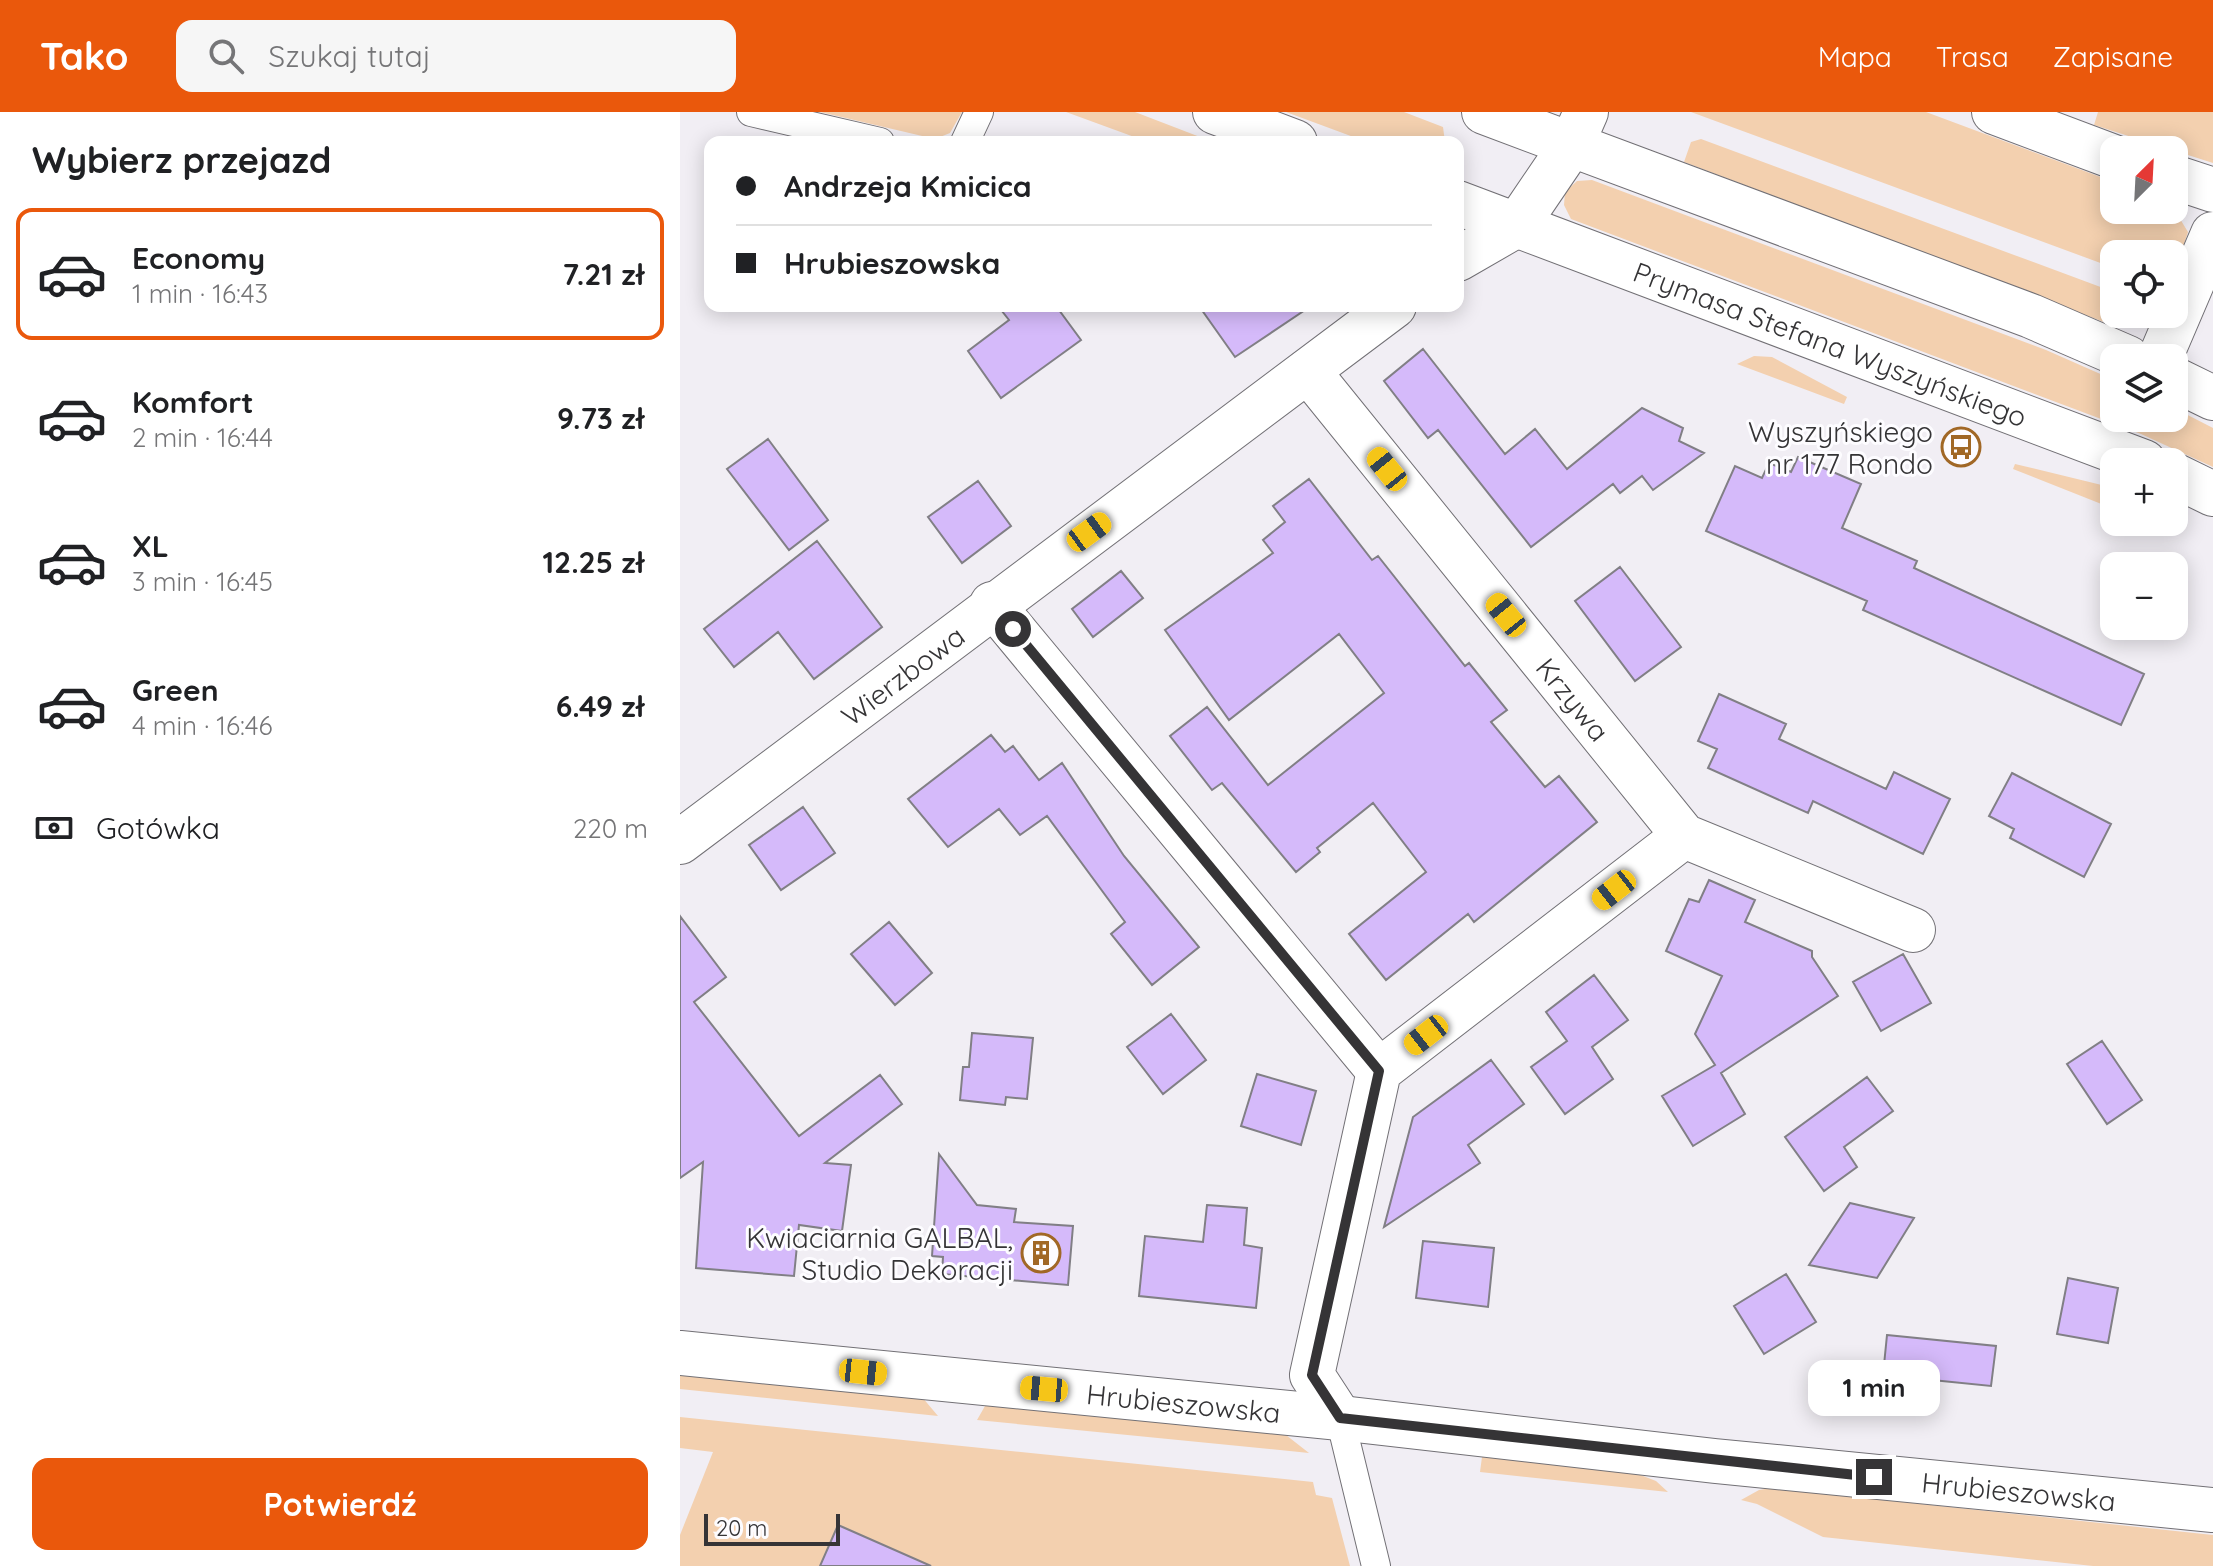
<!DOCTYPE html>
<html lang="pl">
<meta charset="utf-8">
<style>
body{margin:0;font-family:Quicksand,sans-serif;background:#f6f6f6;color:#202124;height:100vh;display:flex;flex-direction:column;font-size:30px;white-space:nowrap}
*{box-sizing:border-box;margin:0}
p{font-size:26px;color:#757577}
.icon{flex:none;width:44px;height:44px;fill:none;stroke:currentColor;stroke-width:2;stroke-linecap:round;stroke-linejoin:round}
.map{position:relative;flex:1;overflow:hidden}
.panel{display:flex;flex-direction:column;background:#fff;width:680px}
.panel>*{flex:none}
.guide{position:absolute;left:24px;top:24px;width:760px;height:176px;border-radius:16px;box-shadow:0 4px 20px #0003;display:grid;align-content:center;height:176px;padding:0 32px;background:#fff}
.needle{width:52px;rotate:24deg}
.controls{position:absolute;left:1420px;top:24px;display:grid;gap:16px}
.controls a{display:grid;place-items:center;width:88px;height:88px;border-radius:16px;background:#fff;box-shadow:0 4px 20px #0003;font-size:40px}
.scale{position:absolute;left:24px;bottom:20px;width:136px;box-sizing:border-box;padding-left:8px;border:4px solid #353436;border-top:0;font-size:22px;line-height:28px;white-space:nowrap;color:#353436;-webkit-text-stroke:6px #fdfcff;paint-order:stroke}
.end{position:absolute;width:36px;height:36px;margin:-18px;border:10px solid #353436;background:#fff;box-shadow:0 0 0 4px #fff}
.from{border-radius:50%}
.bubble{position:absolute;height:56px;border-radius:16px;background:#fff;box-shadow:0 4px 20px #0003;font-size:26px;font-weight:700;line-height:56px;text-align:center}
.car{position:absolute;width:24px;height:48px;margin:-24px -12px;border-radius:10px;box-shadow:0 0 6px 2px #0007;background:linear-gradient(#f5c518 24%,#345 0 40%,#f5c518 0 76%,#345 0 86%,#f5c518 0)}
.guide b{display:flex;align-items:center;gap:28px;height:76px;font-size:30px}
.guide b+b{border-top:2px solid #e0e0e0}
.guide i{width:20px;height:20px;background:#202124}
ul{padding:0;list-style:none}
li{display:flex;align-items:center;gap:24px;height:132px;margin:0 16px 12px;padding:0 16px;border:4px solid transparent;border-radius:16px}
li div{flex:1}
li b{display:block;font-size:30px}
li em{font-style:normal;font-weight:700}
li.current{border-color:#ea580c}
li>.icon{width:72px;height:72px;stroke-width:1.5}
h2{padding:0 32px;font-size:36px;line-height:96px}
.pay{display:flex;align-items:center;gap:20px;height:88px;padding:0 32px;font-size:30px}
.pay p{margin-inline-start:auto}
.button{display:flex;gap:16px;margin-top:auto;padding:16px 32px}
.button a{flex:1;height:92px;border-radius:16px;background:#ea580c;color:#fff;font-size:32px;font-weight:700;line-height:92px;text-align:center}
header{display:flex;align-items:center;gap:48px;box-sizing:border-box;height:112px;padding:0 40px;background:#ea580c;color:#fff}
header strong{font-size:38px}
nav{display:flex;gap:44px;margin-inline-start:auto;font-size:28px}
.search{width:560px;height:72px;background:#f6f6f6;display:flex;align-items:center;gap:20px;box-sizing:border-box;padding:0 28px;border-radius:16px;color:#757577;font-size:30px}
main{display:flex;flex:1;min-height:0}
.map>svg:first-child{display:block}
</style>
<header>
<strong>Tako</strong>
<div class="search"><svg class="icon" aria-label="search" viewBox="0 0 24 24"><circle cx="10" cy="10" r="6"/><path d="M15 15l6 6"/></svg>Szukaj tutaj</div>
<nav><a>Mapa</a><a>Trasa</a><a>Zapisane</a></nav>
</header>
<main>
<section class="panel">
<h2>Wybierz przejazd</h2>
<ul>
<li class="current"><svg class="icon" aria-label="car" viewBox="0 0 24 24"><path d="M5 17H2v-5l4-1 3-4h7l3 4 3 1v5h-3M9 17h6M6 11h13"/><circle cx="7" cy="17" r="2"/><circle cx="17" cy="17" r="2"/></svg><div><b>Economy</b><p>1 min · 16:43</p></div><em>7.21 zł</em></li>
<li><svg class="icon" aria-label="car" viewBox="0 0 24 24"><path d="M5 17H2v-5l4-1 3-4h7l3 4 3 1v5h-3M9 17h6M6 11h13"/><circle cx="7" cy="17" r="2"/><circle cx="17" cy="17" r="2"/></svg><div><b>Komfort</b><p>2 min · 16:44</p></div><em>9.73 zł</em></li>
<li><svg class="icon" aria-label="car" viewBox="0 0 24 24"><path d="M5 17H2v-5l4-1 3-4h7l3 4 3 1v5h-3M9 17h6M6 11h13"/><circle cx="7" cy="17" r="2"/><circle cx="17" cy="17" r="2"/></svg><div><b>XL</b><p>3 min · 16:45</p></div><em>12.25 zł</em></li>
<li><svg class="icon" aria-label="car" viewBox="0 0 24 24"><path d="M5 17H2v-5l4-1 3-4h7l3 4 3 1v5h-3M9 17h6M6 11h13"/><circle cx="7" cy="17" r="2"/><circle cx="17" cy="17" r="2"/></svg><div><b>Green</b><p>4 min · 16:46</p></div><em>6.49 zł</em></li>
</ul>
<div class="pay"><svg class="icon" aria-label="cash" viewBox="0 0 24 24"><path d="M3 7h18v10H3z"/><circle cx="12" cy="12" r="2"/></svg>Gotówka<p>220 m</p></div>
<div class="button"><a>Potwierdź</a></div>
</section>
<div class="map">
<svg width="1533" height="1454" viewBox="0 0 1533 1454">
<rect width="100%" height="100%" fill="#f1eef4"/>
<path fill="#f3d0af" d="M140 0H282L270 21 255 27Z
M386 0H455L533 30H468Z
M606 0H724L763 15 765 30H687Z
M1011 0H1246L1434 70V98L1494 97 1508 120 1494 163V142H1434V156Z
M1418 0H1533V51L1414 13Z
M1021 27 1434 180V202H1466L1446 213 1429 212 1004 50 1011 30Z
M912 68 1366 238 1434 268V306H1494V296L1533 316V355L1461 322 891 107 884 93 885 80 897 69Z
M1074 244 1092 245 1167 285 1164 292 1057 252Z
M1335 352 1434 376V397L1333 357Z
M0 1260 242 1285 258 1304 0 1277Z
M315 1292 606 1323 629 1341 297 1308 305 1294Z
M0 1305 633 1370 636 1383 652 1386 670 1454H0V1423L33 1340 0 1336Z
M802 1345 958 1362 976 1369 988 1380 800 1360Z
M1091 1376 1533 1423V1454H1413L1143 1425 1077 1392 1061 1388 1079 1378Z"/>
<path fill="#d5bafa" stroke="#817f85" stroke-width="2" d="M318 194H376L401 228 321 286 288 239 329 208Z
M519 194H631L555 245Z
M743 237 825 342 855 317 887 357 962 296 1003 316 999 329 1024 341 973 378 962 364 940 381 933 372 851 435 758 318 748 326 704 269Z
M88 327 148 408 109 438 47 357Z
M1118 345 1181 372 1162 416 1237 449 1234 456 1464 562 1441 613 1183 498 1187 489 1026 419 1055 354 1082 366 1089 351 1111 360Z
M629 367 692 448 698 444 785 554 789 551 827 598 811 610 865 675 879 664 917 710 794 810 788 802 706 868 669 822 746 760 693 691 637 736 640 740 616 760 542 671 532 678 490 624 527 595 588 673 704 581 659 522 549 608 485 518 593 441 583 428 605 410 593 394Z
M298 369 331 414 282 451 248 405Z
M137 429 202 515 134 567 98 520 54 555 24 517Z
M940 455 1001 535 955 569 895 489Z
M441 459 463 486 413 525 392 497Z
M1039 582 1106 612 1099 627 1206 677 1214 660 1270 687 1243 742 1133 689 1128 701 1028 656 1037 637 1018 629Z
M311 623 325 640 333 634 359 668 382 651 444 744 519 835 472 873 431 822 445 810 367 704 340 723 319 697 268 735 228 687Z
M1332 661 1431 712 1404 765 1330 726 1334 717 1309 704Z
M123 695 155 741 101 778 69 733Z
M1029 768 1075 788 1065 810 1132 839V845L1158 884 1041 961 1065 1002 1013 1034 982 984 1035 953 1015 922 1042 864 986 839 1009 787 1019 790Z
M0 804 46 865 14 890 119 1024 200 963 222 992 145 1051 171 1053 162 1119 119 1113 114 1164 16 1156 23 1050 0 1066Z
M209 810 252 861 215 893 171 842Z
M1223 842 1251 891 1201 919 1173 870Z
M914 863 948 908 912 935 933 967 885 1002 851 955 887 929 866 900Z
M491 902 526 948 483 982 447 935Z
M292 921 353 926 347 987 326 985 325 993 280 988 283 955H289Z
M1422 929 1462 988 1427 1012 1387 952Z
M811 948 844 992 788 1033 800 1051 704 1115 733 1005Z
M577 962 636 979 621 1033 561 1014Z
M1187 965 1213 999 1164 1035 1177 1055 1144 1079 1105 1025Z
M259 1042 297 1093 336 1097 334 1110 393 1114 388 1173 262 1162 263 1145 252 1144Z
M1170 1091 1234 1106 1197 1166 1129 1153Z
M527 1093 567 1096 564 1133 582 1136 576 1196 459 1184 465 1124 523 1130Z
M743 1129 814 1136 808 1195 736 1186Z
M1106 1162 1136 1210 1084 1242 1054 1194Z
M1388 1166 1438 1176 1428 1231 1377 1222Z
M1207 1223 1316 1234 1311 1274 1203 1263Z
M158 1413 251 1454H140Z"/>
<g fill="none" stroke-linecap="round" stroke-linejoin="round">
<g stroke="#727075" stroke-width="30">
<path id="lane" d="M71 0 200 30
M285 30 299 0
M660 1306 696 1454"/>
</g>
<g stroke="#727075" stroke-width="46">
<g id="street">
<path d="M1314 0 1434 45"/>
<path d="M1494 65 1533 78"/>
<path d="M778 147 837 113 892 32 906 0"/>
<path d="M1480 246 1533 122"/>
<path id="s1" d="M628 259 1004 724 1233 818"/>
<path d="M312 492 699 959"/>
<path id="s2" d="M0 730 714 194"/>
<path d="M660 1306 632 1263 699 959 1004 724"/>
</g>
</g>
<g stroke="#727075" stroke-width="46">
<g id="secondary">
<path d="M535 0 615 30"/>
<path d="M804 0 1351 204 1448 246"/>
<path id="s3" d="M778 91 1464 350"/>
<path d="M1494 267 1533 286"/>
<path d="M1494 363 1533 382"/>
<path id="s4" d="M0 1241 660 1306 1035 1349 1533 1398"/>
</g>
</g>
<use href="#lane" stroke="#fff" stroke-width="28"/>
<use href="#street" stroke="#fff" stroke-width="44"/>
<use href="#secondary" stroke="#fff" stroke-width="44"/>
</g>
<g fill="none" stroke-linecap="round" stroke-linejoin="round">
<path stroke="#353436" stroke-width="10" d="M333 517 699 959 632 1263 660 1306 1194 1365"/>
</g>
<defs>
<g id="bus-ring" transform="scale(2)"><circle r="9.5" fill="#fdfcff" stroke="#a16826" stroke-width="1.5"/><path d="M-5-6H5V4H4V6H2V4H-2V6H-4V4H-5ZM-3.5-4V0h7V-4ZM-3.5 1.2v1.5H-2V1.2ZM2 1.2v1.5H3.5V1.2Z" fill="#a16826"/></g>
<g id="building-ring" transform="scale(2)"><circle r="9.5" fill="#fdfcff" stroke="#a16826" stroke-width="1.5"/><path d="M-4-6H4V6H1V3H-1V6H-4ZM-2.5-4.3h1.7v1.8h-1.7ZM.8-4.3h1.7v1.8H.8ZM-2.5-1h1.7V.8h-1.7ZM.8-1h1.7V.8H.8Z" fill="#a16826"/></g>
</defs>
<g fill-rule="evenodd">
<use href="#bus-ring" x="1281" y="335"/>
<use href="#building-ring" x="361" y="1141"/>
</g>
<g text-anchor="middle" dominant-baseline="central" stroke-width="6" stroke-linejoin="round" paint-order="stroke">
<g font-size="28" fill="#353436" stroke="#fdfcff">
<text stroke="none"><textPath href="#s3" startOffset="398">Prymasa Stefana Wyszyńskiego</textPath></text>
<text stroke="none"><textPath href="#s2" startOffset="278">Wierzbowa</textPath></text>
<text stroke="none"><textPath href="#s1" startOffset="422">Krzywa</textPath></text>
<text stroke="none"><textPath href="#s4" startOffset="506">Hrubieszowska</textPath></text>
<text stroke="none"><textPath href="#s4" startOffset="1346">Hrubieszowska</textPath></text>
</g>
<g font-size="28" fill="#353436" stroke="#fdfcff" text-anchor="end">
<text x="1253" y="319">Wyszyńskiego<tspan x="1253" dy="32">nr 177 Rondo</tspan></text>
<text x="333" y="1125">Kwiaciarnia GALBAL,<tspan x="333" dy="32">Studio Dekoracji</tspan></text>
</g>
</g>
</svg>
<div class="controls">
<a><svg class="needle" viewBox="-14 -14 28 28"><path d="M0-13l5 13h-10z" fill="#e53935"/><path d="M0 13l5-13h-10z" fill="#757577"/></svg></a>
<a><svg class="icon" aria-label="locate" viewBox="0 0 24 24"><circle cx="12" cy="12" r="6"/><path d="M12 2v4M12 18v4M2 12h4M18 12h4"/></svg></a>
<a><svg class="icon" aria-label="layers" viewBox="0 0 24 24"><path d="M12 4l9 5-9 5-9-5zM3 14l9 5 9-5"/></svg></a>
<a>+</a>
<a>−</a>
</div>
<div class="scale">20 m</div>
<i class="end from" style="left:333px;top:517px"></i>
<i class="end" style="left:1194px;top:1365px"></i>
<div class="bubble" style="left:1128px;top:1248px;width:132px">1 min</div>
<i class="car" style="left:707px;top:357px;rotate:321deg"></i>
<i class="car" style="left:409px;top:420px;rotate:54deg"></i>
<i class="car" style="left:826px;top:503px;rotate:321deg"></i>
<i class="car" style="left:934px;top:778px;rotate:232deg"></i>
<i class="car" style="left:746px;top:923px;rotate:232deg"></i>
<i class="car" style="left:183px;top:1260px;rotate:96deg"></i>
<i class="car" style="left:364px;top:1277px;rotate:275deg"></i>
<div class="guide">
<b><i class="from"></i>Andrzeja Kmicica</b>
<b><i></i>Hrubieszowska</b>
</div>
</div>
</main>
